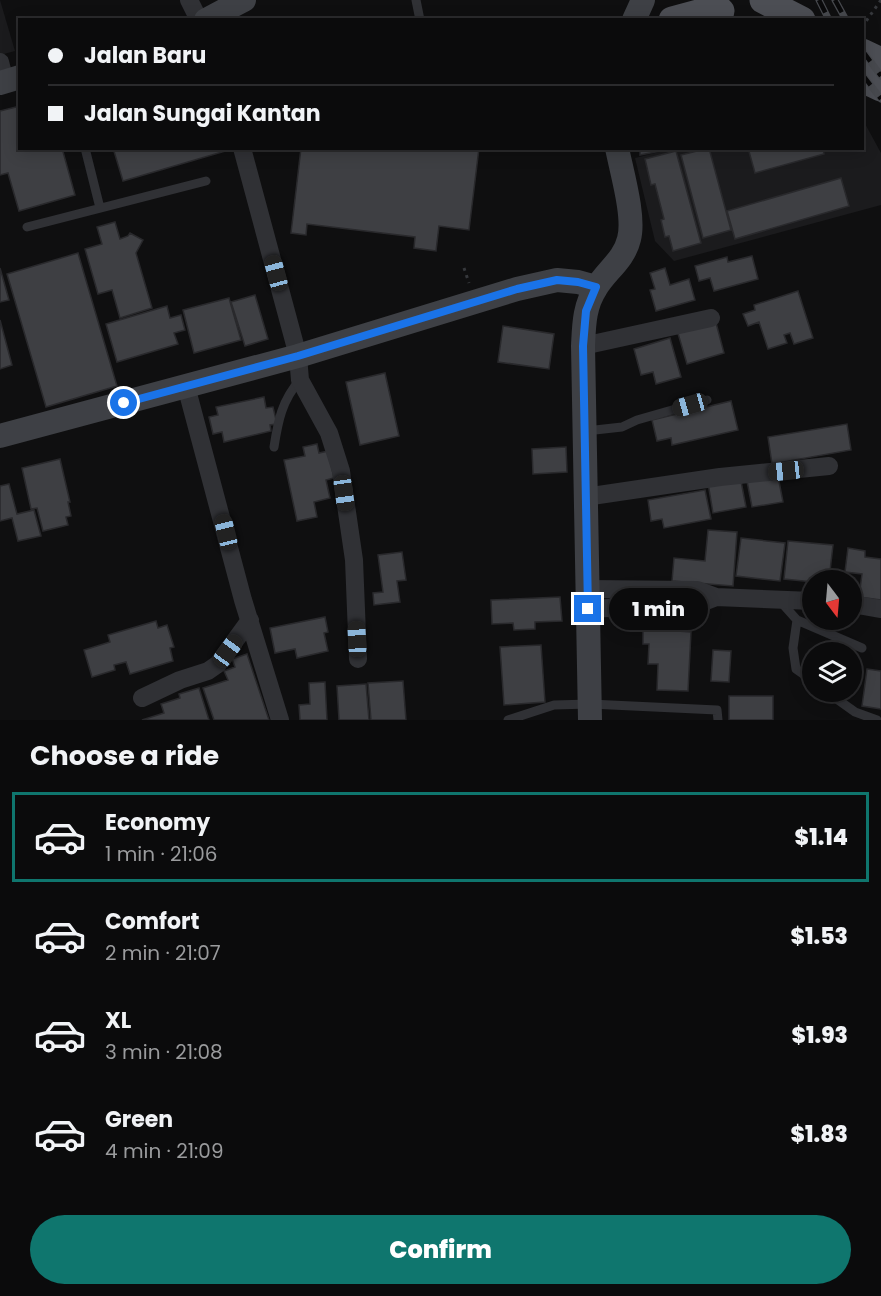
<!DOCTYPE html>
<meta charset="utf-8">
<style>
body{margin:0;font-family:Poppins,sans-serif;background:#141415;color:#f1f3f6;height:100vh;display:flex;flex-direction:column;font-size:22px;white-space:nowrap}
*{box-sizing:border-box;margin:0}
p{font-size:20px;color:#9a9b9d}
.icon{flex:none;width:33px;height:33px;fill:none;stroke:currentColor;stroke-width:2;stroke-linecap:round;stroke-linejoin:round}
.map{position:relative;height:720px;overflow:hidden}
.side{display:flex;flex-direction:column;background:#0b0b0c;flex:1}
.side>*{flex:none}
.guide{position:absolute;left:18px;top:18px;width:846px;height:132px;border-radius:0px;box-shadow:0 3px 15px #0003,0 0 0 2px #2b2b2d;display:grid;align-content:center;height:132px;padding:0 30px;background:#0b0b0c}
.needle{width:39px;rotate:164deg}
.tools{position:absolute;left:802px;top:570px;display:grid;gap:12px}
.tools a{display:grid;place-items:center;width:60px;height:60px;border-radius:50%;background:#0b0b0c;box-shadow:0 3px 15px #0003,0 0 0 2px #2b2b2d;font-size:30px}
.end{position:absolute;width:27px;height:27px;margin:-14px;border:8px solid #1a73e8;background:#fff;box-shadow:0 0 0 3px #fff}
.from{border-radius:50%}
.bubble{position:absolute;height:42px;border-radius:21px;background:#0b0b0c;box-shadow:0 3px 15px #0003,0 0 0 2px #2b2b2d;font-size:20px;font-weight:800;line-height:42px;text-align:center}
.car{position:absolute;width:18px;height:36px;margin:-18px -9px;border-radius:8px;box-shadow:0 0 4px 2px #0007;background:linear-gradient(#222 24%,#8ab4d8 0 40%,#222 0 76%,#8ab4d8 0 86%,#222 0)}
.guide b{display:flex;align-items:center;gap:21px;height:57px;font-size:22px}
.guide b+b{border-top:2px solid #2b2b2d}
.guide i{width:15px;height:15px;background:#f1f3f6}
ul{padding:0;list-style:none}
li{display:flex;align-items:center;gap:18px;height:90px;margin:0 12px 9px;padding:0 18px;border:3px solid transparent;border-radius:0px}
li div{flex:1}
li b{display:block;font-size:22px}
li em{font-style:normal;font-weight:800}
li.current{border-color:#0f766e}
li>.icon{width:54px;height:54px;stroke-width:1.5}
h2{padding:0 30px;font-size:27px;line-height:72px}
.button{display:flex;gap:12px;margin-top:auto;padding:12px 30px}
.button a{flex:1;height:69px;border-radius:36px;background:#0f766e;color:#fff;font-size:24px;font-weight:800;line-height:69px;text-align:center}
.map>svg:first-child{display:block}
</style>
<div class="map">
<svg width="881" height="720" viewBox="0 0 881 720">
<rect width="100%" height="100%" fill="#0f0f10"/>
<path fill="#1b1b1d" d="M0 0 15 51 0 55Z
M863 120 881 153V205L674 261 655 241 635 158 675 148H862Z"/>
<path fill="#3e3f43" stroke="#29292c" stroke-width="1.5" d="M20 106V148H62L75 195 19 211 8 173 0 175V111Z
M113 148H229V150L123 181Z
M301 148H479L469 230 439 226 436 251 414 248 415 237 307 224 306 235 291 233Z
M640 148H671V149L640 155Z
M709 148 731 230 703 238 681 155Z
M748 148H823L824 154 755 173Z
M676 151 701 243 673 251 669 236 665 237 661 220 664 219 655 184 651 185 645 159Z
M841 178 849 206 735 239 727 211Z
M115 222 120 239 128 236 130 233 143 240 136 253 152 308 120 318 112 290 98 294 85 249 102 244 97 227Z
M78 253 117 386 46 407 7 274Z
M752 256 758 279 714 291 710 278 699 281 695 266 727 257 728 262Z
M0 268 9 300 0 302Z
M665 268 670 285 689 279 695 300 656 311 650 290 655 289 650 273Z
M798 291 813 338 794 344 790 333 784 335 787 343 768 349 759 322 748 326 743 314 755 310 754 305Z
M255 295 268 339 245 346 231 302Z
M229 298 241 340 194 353 183 310Z
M167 306 170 318 181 315 185 330 174 333 178 344 117 362 106 324Z
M715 319 724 353 687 364 677 330Z
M0 320 12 365 0 369Z
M503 326 554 334 549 369 498 362Z
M670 338 681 377 656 384 653 372 641 375 634 349Z
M385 373 399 436 360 445 346 382Z
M264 397 266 408 273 407 277 424 270 425 271 431 224 442 222 432 213 434 209 417 218 415 216 407Z
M731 401 738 430 672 445 671 438 657 441 652 420Z
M847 424 851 450 772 464 768 437Z
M317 444 319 453 328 451 334 478 326 480 330 498 314 502 317 517 297 521 284 460 305 456 303 447Z
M566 447 567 472 533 474 532 449Z
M60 459 70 502H68L71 516 66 517 68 525 43 531 37 508 31 509 22 468Z
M777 471 783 502 752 507 746 476Z
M740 476 746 507 713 513 708 483Z
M9 484 17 514 34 510 41 536 18 541 12 518 0 521V486Z
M705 490 711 519 664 528 662 519 651 521 648 500Z
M708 530 737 532 733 586 672 581 674 558 705 561Z
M741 538 785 543 780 581 736 576Z
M788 541 833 545 829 580H813V582L784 579Z
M848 548 865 551V557L881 559V600L859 597 862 574 845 572Z
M402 552 406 580 397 581 400 602 374 605 373 593 383 592 378 555Z
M560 597 562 621 535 622V629L514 630 513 623 492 624 491 600Z
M325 617 328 632 324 633 328 651 297 658 295 649 275 653 270 628Z
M156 621 158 628 167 625 174 647 170 648 173 661 130 674 126 662 114 665 115 670 92 677 84 650 110 642 108 635Z
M660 626H678V631L691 632 688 691 657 690 658 664H648L649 644H643V630H660Z
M541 645 545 702 504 705 500 647Z
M713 650 731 651 729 682 711 681Z
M247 654 269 720H214L203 688 228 680 224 671 235 667 232 659Z
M867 669 881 671V709L862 706Z
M403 681 406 720H371L368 683Z
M325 682 327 720H300L299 705 310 704 309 683Z
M366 684 369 720H339L337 686Z
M199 688 209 720H142L164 713 161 704 180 698 179 694Z
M729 696H773V720H729Z"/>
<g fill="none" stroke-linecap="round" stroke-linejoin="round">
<path stroke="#36383c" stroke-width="3" stroke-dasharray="3 4.5" stroke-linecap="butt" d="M862 27 881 0
M464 268 469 283"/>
<path stroke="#303135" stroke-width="9" d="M416 0 420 20
M85 148 100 208
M27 227 206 181
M586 431 622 427 637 420 707 400
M274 447C278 421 282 400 300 380
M780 601 797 620 793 648 796 669 813 681
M797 620 862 648
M827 692 855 712 877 720
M508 720 554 705 590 704 717 710 718 720"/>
<path stroke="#303135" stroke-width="18" d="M189 0 199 20
M0 62 5 81
M242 148 298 356 300 380 329 433 341 471 354 560 358 659
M583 346 711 318
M186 386 243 600 280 720
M585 497 720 477 829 466
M587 589 697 590 716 597 813 601
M852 604 880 609
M587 609 698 604 716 597
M142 698 180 680 208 671 218 664 250 620"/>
<path stroke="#3e4045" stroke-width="24" d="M206 20 244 0
M634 20 643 0
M0 83 20 77
M0 436 298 356 517 289 557 280 578 282 596 287
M590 720 583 346C584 326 584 306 596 288 606 271 624 260 629 239 635 217 622 173 617 148"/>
<path stroke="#4c4e54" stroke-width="27" d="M763 0 802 20
M672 20 698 13 721 11
M862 52 881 61
M862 79 881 88"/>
<g stroke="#47494e" stroke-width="7">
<path id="rail" d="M819 0 829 20
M835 0 846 20
M862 50 881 76
M862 74 881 99"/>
</g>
<use href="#rail" stroke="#0a0a0b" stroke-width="4.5" stroke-dasharray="14" stroke-linecap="butt"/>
</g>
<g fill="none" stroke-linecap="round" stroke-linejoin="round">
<path stroke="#1a73e8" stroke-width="8" d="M124 403 298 356 517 289 557 280 578 282 596 287 586 311 583 346 588 609"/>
</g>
</svg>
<div class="tools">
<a><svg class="needle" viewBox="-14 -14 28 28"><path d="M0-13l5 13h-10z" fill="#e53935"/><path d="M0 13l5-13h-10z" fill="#9a9b9d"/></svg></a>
<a><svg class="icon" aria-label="layers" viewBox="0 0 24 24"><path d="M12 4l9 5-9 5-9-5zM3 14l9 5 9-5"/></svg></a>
</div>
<i class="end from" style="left:124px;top:403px"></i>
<i class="end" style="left:588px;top:609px"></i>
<div class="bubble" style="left:609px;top:588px;width:99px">1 min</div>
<i class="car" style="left:276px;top:273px;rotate:345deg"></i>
<i class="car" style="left:690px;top:405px;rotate:254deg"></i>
<i class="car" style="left:786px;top:471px;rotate:264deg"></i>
<i class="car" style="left:344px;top:493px;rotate:172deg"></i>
<i class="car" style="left:226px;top:532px;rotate:346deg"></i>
<i class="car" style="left:357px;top:639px;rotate:357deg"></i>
<i class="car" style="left:228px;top:651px;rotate:36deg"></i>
<div class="guide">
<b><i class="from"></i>Jalan Baru</b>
<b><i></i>Jalan Sungai Kantan</b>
</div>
</div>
<section class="side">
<h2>Choose a ride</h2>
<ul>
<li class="current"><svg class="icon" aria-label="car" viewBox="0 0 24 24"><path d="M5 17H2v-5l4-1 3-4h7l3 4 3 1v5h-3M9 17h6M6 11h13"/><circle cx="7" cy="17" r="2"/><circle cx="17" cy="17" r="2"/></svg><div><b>Economy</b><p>1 min · 21:06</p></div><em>$1.14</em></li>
<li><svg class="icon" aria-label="car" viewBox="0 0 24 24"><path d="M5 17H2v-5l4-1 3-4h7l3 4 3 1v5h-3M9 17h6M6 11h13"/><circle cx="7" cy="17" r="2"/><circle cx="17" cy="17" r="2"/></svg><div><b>Comfort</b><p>2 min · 21:07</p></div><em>$1.53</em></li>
<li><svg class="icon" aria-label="car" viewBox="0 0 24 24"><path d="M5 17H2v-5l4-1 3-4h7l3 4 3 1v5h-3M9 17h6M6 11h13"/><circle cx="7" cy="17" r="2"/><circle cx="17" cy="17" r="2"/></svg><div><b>XL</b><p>3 min · 21:08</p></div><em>$1.93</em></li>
<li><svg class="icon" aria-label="car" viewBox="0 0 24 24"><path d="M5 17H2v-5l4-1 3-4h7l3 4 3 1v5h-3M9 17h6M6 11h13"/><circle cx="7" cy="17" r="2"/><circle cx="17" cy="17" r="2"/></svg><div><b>Green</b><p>4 min · 21:09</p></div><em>$1.83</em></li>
</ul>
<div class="button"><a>Confirm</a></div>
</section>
